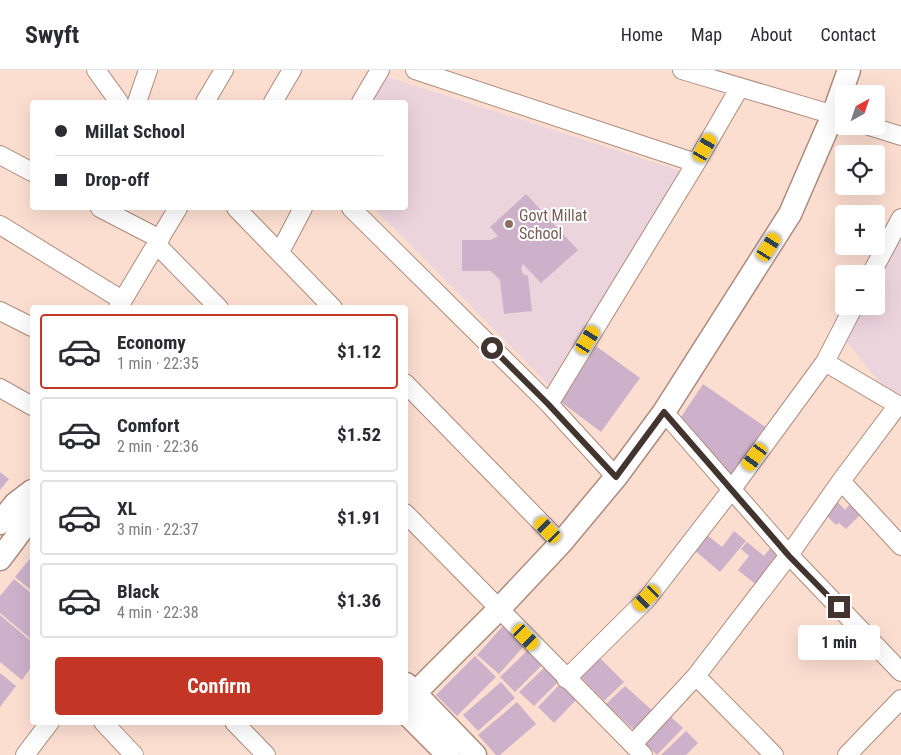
<!DOCTYPE html>
<meta charset="utf-8">
<style>
body{margin:0;font-family:"Roboto Condensed",sans-serif;background:#f7f7f7;color:#2b2b33;height:100vh;display:flex;flex-direction:column;font-size:19px;white-space:nowrap}
*{box-sizing:border-box;margin:0}
p{font-size:16px;color:#7c7c81}
.icon{flex:none;width:28px;height:28px;fill:none;stroke:currentColor;stroke-width:2;stroke-linecap:round;stroke-linejoin:round}
.map{position:relative;flex:1;overflow:hidden}
.side{position:absolute;left:30px;top:235px;width:378px;height:420px;display:flex;flex-direction:column;background:#fff;border-radius:5px;box-shadow:0 5px 20px #0002}
.side>*{flex:none}
.top-card{position:absolute;left:30px;top:30px;width:378px;height:110px;border-radius:5px;box-shadow:0 5px 20px #0002;display:grid;align-content:center;height:110px;padding:0 25px;background:#fff}
.needle{width:32px;rotate:40deg}
.controls{position:absolute;left:835px;top:15px;display:grid;gap:10px}
.controls a{display:grid;place-items:center;width:50px;height:50px;border-radius:5px;background:#fff;box-shadow:0 5px 20px #0002;font-size:25px}
.end{position:absolute;width:22px;height:22px;margin:-11px;border:6px solid #42342e;background:#fff;box-shadow:0 0 0 2px #fff}
.from{border-radius:50%}
.bubble{position:absolute;height:35px;border-radius:5px;background:#fff;box-shadow:0 5px 20px #0002;font-size:16px;font-weight:700;line-height:35px;text-align:center}
.car{position:absolute;width:15px;height:30px;margin:-15px -8px;border-radius:6px;box-shadow:0 0 4px 1px #0007;background:linear-gradient(#f5c518 24%,#345 0 40%,#f5c518 0 76%,#345 0 86%,#f5c518 0)}
.top-card b{display:flex;align-items:center;gap:18px;height:48px;font-size:19px}
.top-card b+b{border-top:1px solid #e1e1e2}
.top-card i{width:12px;height:12px;background:#2b2b33}
ul{padding:9px 0 0;list-style:none}
li{display:flex;align-items:center;gap:15px;height:75px;margin:0 10px 8px;padding:0 15px;border:2px solid #e1e1e2;border-radius:5px}
li div{flex:1}
li b{display:block;font-size:19px}
li em{font-style:normal;font-weight:700}
li.active{border-color:#c33626}
li>.icon{width:45px;height:45px;stroke-width:1.5}
.primary-button{display:flex;gap:10px;margin-top:auto;padding:10px 25px}
.primary-button a{flex:1;height:58px;border-radius:5px;background:#c33626;color:#fff;font-size:20px;font-weight:700;line-height:58px;text-align:center}
header{display:flex;align-items:center;gap:30px;box-sizing:border-box;height:70px;padding:0 25px;background:#fff;border-bottom:1px solid #e1e1e2}
header strong{font-size:24px}
nav{display:flex;gap:28px;margin-inline-start:auto;font-size:18px}
.map>svg:first-child{display:block}
</style>
<header>
<strong>Swyft</strong>
<nav><a>Home</a><a>Map</a><a>About</a><a>Contact</a></nav>
</header>
<div class="map">
<svg width="901" height="685" viewBox="0 0 901 685">
<rect width="100%" height="100%" fill="#fcded1"/>
<path fill="#ecd4dd" d="M375 3 681 101 549 315 374 138H405V32H360Z
M901 163V336L898 335 845 270 863 236H876V211Z"/>
<path fill="#cdb1cb" d="M526 124 578 180 541 213 523 194 521 199 523 204 528 206 532 241 504 244 500 210 491 201H462V170H491L498 166 490 157Z
M596 276 640 308 601 362 561 332Z
M703 314 770 360 731 414 679 350Z
M0 402 9 409 0 420Z
M837 431 845 440 851 433 862 443 846 459 839 453 836 455 825 444Z
M734 461 746 471 720 502 693 479 706 464 722 477Z
M747 472 764 486 775 472 788 483 759 517 738 500 749 486 741 479Z
M32 486V521L15 507Z
M14 509 32 524V570L0 543V526Z
M0 545 32 572V596L22 610 0 592Z
M503 556 524 576 499 604 477 585Z
M528 580 542 595 515 622 500 607Z
M475 586 496 607 457 646 436 625Z
M598 586 624 612 604 631 578 604Z
M545 597 559 611 534 636 519 622Z
M0 603 16 616 0 637Z
M501 612 515 628 478 661 463 645Z
M561 613 577 629 554 653 538 637Z
M625 616 653 641 635 661 606 634Z
M517 632 536 654 500 685H496L478 665Z
M669 645 683 658 657 685 643 672Z
M686 661 698 673 686 685H661Z"/>
<g fill="none" stroke-linecap="round" stroke-linejoin="round">
<g stroke="#ad8b7c" stroke-width="20">
<path id="minor" d="M96 0 119 32
M415 0 696 93
M682 0 844 48
M137 32 148 0
M205 32 224 0
M273 32 292 0
M361 32 380 0
M869 56 901 66
M0 85 32 102
M100 138 160 169
M236 138 333 238
M351 138 549 334 616 407
M0 155 122 230
M156 174 219 238
M280 182 303 138
M871 204 901 148
M118 238 178 138
M0 241 32 257
M825 292 901 337
M405 313 561 473
M0 318 32 336
M549 334 696 93 740 17
M664 342 789 485 901 602
M841 411 901 476
M405 443 643 685
M566 609 647 529 732 419 825 292 854 236
M103 652 134 685
M234 652 266 685
M633 674 696 606
M25 685 50 652
M774 685 696 606 789 485 841 411 898 335
M847 685 901 629"/>
</g>
<g stroke="#ad8b7c" stroke-width="25">
<path id="major" d="M0 453 15 434 32 421
M0 489 30 449 32 443
M406 614 475 685
M405 633 499 539 561 473 616 407 664 342 790 144 833 45 849 0
M405 642 448 685"/>
</g>
<use href="#minor" stroke="#fff" stroke-width="18"/>
<use href="#major" stroke="#fff" stroke-width="22"/>
</g>
<g fill="none" stroke-linecap="round" stroke-linejoin="round">
<path stroke="#42342e" stroke-width="6" d="M492 278 548 334 616 407 664 342 789 486 839 537"/>
</g>
<circle fill="#8d6e63" stroke="#fff" stroke-width="2" cx="509" cy="154" r="5"/>
<g text-anchor="middle" dominant-baseline="central" stroke-width="4" stroke-linejoin="round" paint-order="stroke">
<g font-size="16" fill="#785e54" stroke="#fff" text-anchor="start">
<text x="519" y="145">Govt Millat<tspan x="519" dy="18">School</tspan></text>
</g>
</g>
</svg>
<div class="controls">
<a><svg class="needle" viewBox="-14 -14 28 28"><path d="M0-13l5 13h-10z" fill="#e53935"/><path d="M0 13l5-13h-10z" fill="#7c7c81"/></svg></a>
<a><svg class="icon" aria-label="locate" viewBox="0 0 24 24"><circle cx="12" cy="12" r="6"/><path d="M12 2v4M12 18v4M2 12h4M18 12h4"/></svg></a>
<a>+</a>
<a>−</a>
</div>
<i class="end from" style="left:492px;top:278px"></i>
<i class="end" style="left:839px;top:537px"></i>
<div class="bubble" style="left:798px;top:555px;width:82px">1 min</div>
<i class="car" style="left:705px;top:78px;rotate:30deg"></i>
<i class="car" style="left:769px;top:177px;rotate:32deg"></i>
<i class="car" style="left:588px;top:270px;rotate:32deg"></i>
<i class="car" style="left:755px;top:387px;rotate:216deg"></i>
<i class="car" style="left:548px;top:460px;rotate:316deg"></i>
<i class="car" style="left:647px;top:528px;rotate:225deg"></i>
<i class="car" style="left:526px;top:567px;rotate:136deg"></i>
<div class="top-card">
<b><i class="from"></i>Millat School</b>
<b><i></i>Drop-off</b>
</div>
<section class="side">
<ul>
<li class="active"><svg class="icon" aria-label="car" viewBox="0 0 24 24"><path d="M5 17H2v-5l4-1 3-4h7l3 4 3 1v5h-3M9 17h6M6 11h13"/><circle cx="7" cy="17" r="2"/><circle cx="17" cy="17" r="2"/></svg><div><b>Economy</b><p>1 min · 22:35</p></div><em>$1.12</em></li>
<li><svg class="icon" aria-label="car" viewBox="0 0 24 24"><path d="M5 17H2v-5l4-1 3-4h7l3 4 3 1v5h-3M9 17h6M6 11h13"/><circle cx="7" cy="17" r="2"/><circle cx="17" cy="17" r="2"/></svg><div><b>Comfort</b><p>2 min · 22:36</p></div><em>$1.52</em></li>
<li><svg class="icon" aria-label="car" viewBox="0 0 24 24"><path d="M5 17H2v-5l4-1 3-4h7l3 4 3 1v5h-3M9 17h6M6 11h13"/><circle cx="7" cy="17" r="2"/><circle cx="17" cy="17" r="2"/></svg><div><b>XL</b><p>3 min · 22:37</p></div><em>$1.91</em></li>
<li><svg class="icon" aria-label="car" viewBox="0 0 24 24"><path d="M5 17H2v-5l4-1 3-4h7l3 4 3 1v5h-3M9 17h6M6 11h13"/><circle cx="7" cy="17" r="2"/><circle cx="17" cy="17" r="2"/></svg><div><b>Black</b><p>4 min · 22:38</p></div><em>$1.36</em></li>
</ul>
<div class="primary-button"><a>Confirm</a></div>
</section>
</div>
